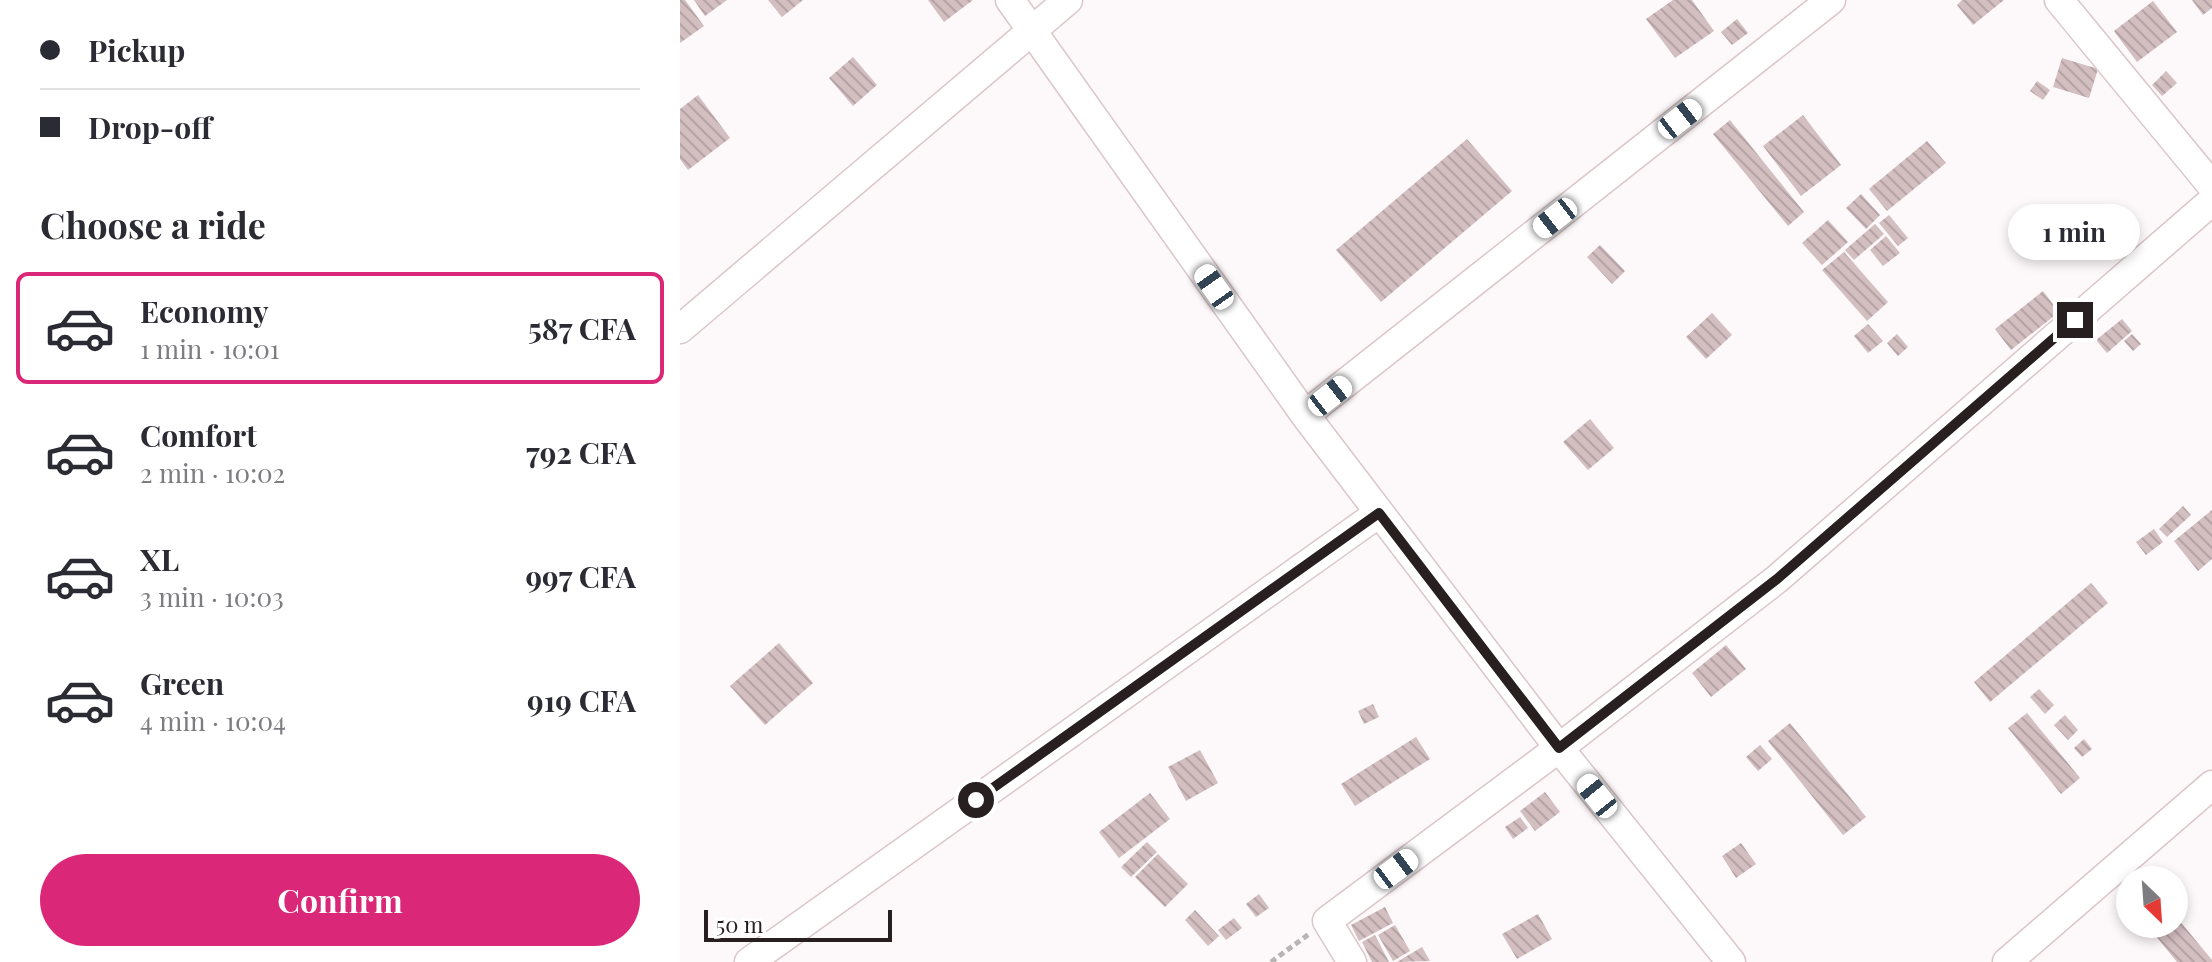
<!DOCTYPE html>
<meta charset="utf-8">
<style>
body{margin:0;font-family:"Playfair Display",serif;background:#f2f2f3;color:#2b2b33;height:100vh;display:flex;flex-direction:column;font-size:30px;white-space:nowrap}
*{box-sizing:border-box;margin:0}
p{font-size:26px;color:#7c7c81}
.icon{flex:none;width:44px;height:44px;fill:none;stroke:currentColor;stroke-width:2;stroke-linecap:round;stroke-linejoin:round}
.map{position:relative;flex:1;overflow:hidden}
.sheet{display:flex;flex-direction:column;background:#fff;width:680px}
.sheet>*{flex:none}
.guide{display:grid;align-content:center;height:176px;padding:0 40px;background:#fff}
.needle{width:52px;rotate:155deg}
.buttons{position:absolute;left:1436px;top:866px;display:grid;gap:16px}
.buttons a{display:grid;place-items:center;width:72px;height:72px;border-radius:50%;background:#fff;box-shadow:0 4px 12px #0003;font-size:40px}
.scale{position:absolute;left:24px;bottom:20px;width:188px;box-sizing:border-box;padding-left:8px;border:4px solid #271f20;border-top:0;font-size:22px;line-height:28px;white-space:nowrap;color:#271f20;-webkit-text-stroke:6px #fff;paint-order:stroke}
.end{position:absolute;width:36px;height:36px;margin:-18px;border:10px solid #271f20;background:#fff;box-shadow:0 0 0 4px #fff}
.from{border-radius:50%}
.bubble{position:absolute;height:56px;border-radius:28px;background:#fff;box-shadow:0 4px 12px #0003;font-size:26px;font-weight:700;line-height:56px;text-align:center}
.car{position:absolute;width:24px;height:48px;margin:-24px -12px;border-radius:10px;box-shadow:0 0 6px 2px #0007;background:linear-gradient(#fff 24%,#345 0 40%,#fff 0 76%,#345 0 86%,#fff 0)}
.guide b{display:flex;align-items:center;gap:28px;height:76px;font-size:30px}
.guide b+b{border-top:2px solid #e1e1e2}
.guide i{width:20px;height:20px;background:#2b2b33}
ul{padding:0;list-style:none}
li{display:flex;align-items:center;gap:24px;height:112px;margin:0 16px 12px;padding:0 24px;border:4px solid transparent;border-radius:12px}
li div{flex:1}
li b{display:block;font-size:30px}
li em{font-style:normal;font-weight:700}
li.selected{border-color:#db2777}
li>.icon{width:72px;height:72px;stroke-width:1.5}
h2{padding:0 40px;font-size:36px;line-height:96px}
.button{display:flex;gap:16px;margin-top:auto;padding:16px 40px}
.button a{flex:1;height:92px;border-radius:48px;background:#db2777;color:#fff;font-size:32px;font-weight:700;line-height:92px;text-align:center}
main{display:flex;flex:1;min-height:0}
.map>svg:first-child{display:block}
</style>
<main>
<section class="sheet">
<div class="guide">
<b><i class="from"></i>Pickup</b>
<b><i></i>Drop-off</b>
</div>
<h2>Choose a ride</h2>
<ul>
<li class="selected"><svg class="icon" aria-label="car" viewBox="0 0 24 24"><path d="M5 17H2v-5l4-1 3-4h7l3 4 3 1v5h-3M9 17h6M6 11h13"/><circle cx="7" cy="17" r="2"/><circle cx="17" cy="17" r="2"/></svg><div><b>Economy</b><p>1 min · 10:01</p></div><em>587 CFA</em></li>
<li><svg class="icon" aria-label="car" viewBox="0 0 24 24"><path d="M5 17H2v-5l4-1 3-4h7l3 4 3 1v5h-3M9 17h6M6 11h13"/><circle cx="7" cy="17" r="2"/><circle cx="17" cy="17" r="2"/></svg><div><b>Comfort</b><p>2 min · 10:02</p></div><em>792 CFA</em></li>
<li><svg class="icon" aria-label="car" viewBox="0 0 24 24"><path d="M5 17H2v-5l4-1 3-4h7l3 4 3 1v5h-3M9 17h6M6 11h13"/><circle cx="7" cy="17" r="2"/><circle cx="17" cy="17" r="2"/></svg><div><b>XL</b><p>3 min · 10:03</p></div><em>997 CFA</em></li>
<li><svg class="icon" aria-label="car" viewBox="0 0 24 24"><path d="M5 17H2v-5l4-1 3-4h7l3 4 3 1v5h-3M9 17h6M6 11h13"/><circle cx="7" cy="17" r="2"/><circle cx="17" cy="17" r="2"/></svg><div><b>Green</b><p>4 min · 10:04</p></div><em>919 CFA</em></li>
</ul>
<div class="button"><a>Confirm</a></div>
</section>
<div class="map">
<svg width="1532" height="962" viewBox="0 0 1532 962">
<defs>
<pattern id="building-back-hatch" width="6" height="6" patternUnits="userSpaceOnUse" patternTransform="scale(2)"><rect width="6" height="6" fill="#d3bec0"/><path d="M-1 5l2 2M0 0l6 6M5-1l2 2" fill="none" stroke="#b5a3a5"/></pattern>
</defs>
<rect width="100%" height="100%" fill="#fdf8f9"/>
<path fill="url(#building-back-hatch)" d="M0 0H5L24 26 0 43Z
M14 0H47L25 16Z
M88 0H123L102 17Z
M248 0H293L264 22Z
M993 0H1012L1034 31 995 58 966 19Z
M1282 0H1324L1293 25 1277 5Z
M1512 0H1532V8L1523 15Z
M1473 1 1497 32 1457 62 1434 31Z
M1057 19 1068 33 1052 45 1041 32Z
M173 57 197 85 173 106 149 78Z
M1382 58 1418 69 1409 98 1373 87Z
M1486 71 1497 83 1482 96 1472 85Z
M1357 81 1370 90 1363 100 1350 91Z
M18 95 50 138 8 170 0 159V109Z
M1123 115 1161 165 1121 196 1083 146Z
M1050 120 1124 212 1108 226 1033 134Z
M787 139 832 191 701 302 656 250Z
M1247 141 1266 163 1207 211 1189 189Z
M1181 194 1200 215 1186 229 1166 208Z
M1209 215 1228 238 1218 246 1199 223Z
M1148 220 1168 242 1142 265 1122 243Z
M1195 224 1204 234 1174 260 1165 250Z
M1206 236 1220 253 1203 266 1190 250Z
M920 245 945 271 932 284 907 257Z
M1164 252 1208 302 1187 321 1142 270Z
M1363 291 1379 312 1331 350 1315 329Z
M1032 313 1052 335 1026 359 1006 337Z
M1442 319 1452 331 1427 353 1416 340Z
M1188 324 1203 341 1188 353 1174 336Z
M1217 334 1228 347 1218 356 1207 343Z
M1452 334 1461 344 1453 351 1444 341Z
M910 419 934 448 908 470 883 442Z
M1503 506 1511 515 1487 537 1479 529Z
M1532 510V559L1518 571 1494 541Z
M1474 529 1483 542 1466 555 1456 542Z
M1411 583 1428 603 1310 702 1294 682Z
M99 643 133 683 85 725 50 686Z
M1046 645 1066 669 1031 697 1012 673Z
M1359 689 1374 705 1365 714 1350 697Z
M693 704 699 717 684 724 678 711Z
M1347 713 1400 778 1381 794 1328 728Z
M1385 715 1398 730 1388 740 1374 725Z
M1110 723 1186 817 1163 835 1088 741Z
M736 737 750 759 675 806 661 784Z
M1404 739 1412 749 1402 757 1394 748Z
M1080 745 1092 759 1078 771 1066 757Z
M520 750 538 783 506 801 488 767Z
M865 792 880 812 855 831 840 811Z
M470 793 490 819 439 858 419 832Z
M840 817 848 828 833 839 825 827Z
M467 842 477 852 451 877 441 867Z
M1061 843 1076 864 1056 878 1042 856Z
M478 854 508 884 485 907 455 877Z
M579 894 589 908 576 917 566 904Z
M705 907 713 923 679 941 671 925Z
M515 910 539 936 528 946 505 920Z
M858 914 872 939 837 959 822 934Z
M1494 914 1532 960V962H1497L1466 924H1494Z
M554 918 562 928 546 940 538 930Z
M715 925 730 951 713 961 698 935Z
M695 935 709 962H692L682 942Z
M742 947 750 961 717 962Z"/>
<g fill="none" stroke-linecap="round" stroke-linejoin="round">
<g stroke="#dbc6c8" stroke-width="31">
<path id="street" d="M330 0 625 415 879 748 1051 962
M1379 0 1532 186
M0 329 388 0
M625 415 1151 0
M69 962 699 513
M672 962 647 921 879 748 1097 579 1532 201
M1327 962 1532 785"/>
</g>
<path stroke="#bab4b5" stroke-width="5" stroke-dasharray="6 4" stroke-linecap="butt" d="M591 962 629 934"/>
<use href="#street" stroke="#fff" stroke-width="28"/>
</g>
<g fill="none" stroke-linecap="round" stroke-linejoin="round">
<path stroke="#271f20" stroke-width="10" d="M296 800 699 513 879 748 1097 579 1395 320"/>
</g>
</svg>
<div class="buttons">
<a><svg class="needle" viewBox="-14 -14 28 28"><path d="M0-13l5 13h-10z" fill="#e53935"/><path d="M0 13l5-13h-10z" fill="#7c7c81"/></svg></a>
</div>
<div class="scale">50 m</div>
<i class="end from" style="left:296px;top:800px"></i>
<i class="end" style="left:1395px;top:320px"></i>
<div class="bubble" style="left:1328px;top:204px;width:132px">1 min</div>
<i class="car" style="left:1000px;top:119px;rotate:52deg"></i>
<i class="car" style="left:875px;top:218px;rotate:232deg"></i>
<i class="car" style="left:534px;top:287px;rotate:325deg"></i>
<i class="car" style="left:650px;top:396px;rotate:52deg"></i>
<i class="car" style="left:917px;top:796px;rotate:321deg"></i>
<i class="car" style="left:716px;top:869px;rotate:53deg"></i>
</div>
</main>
